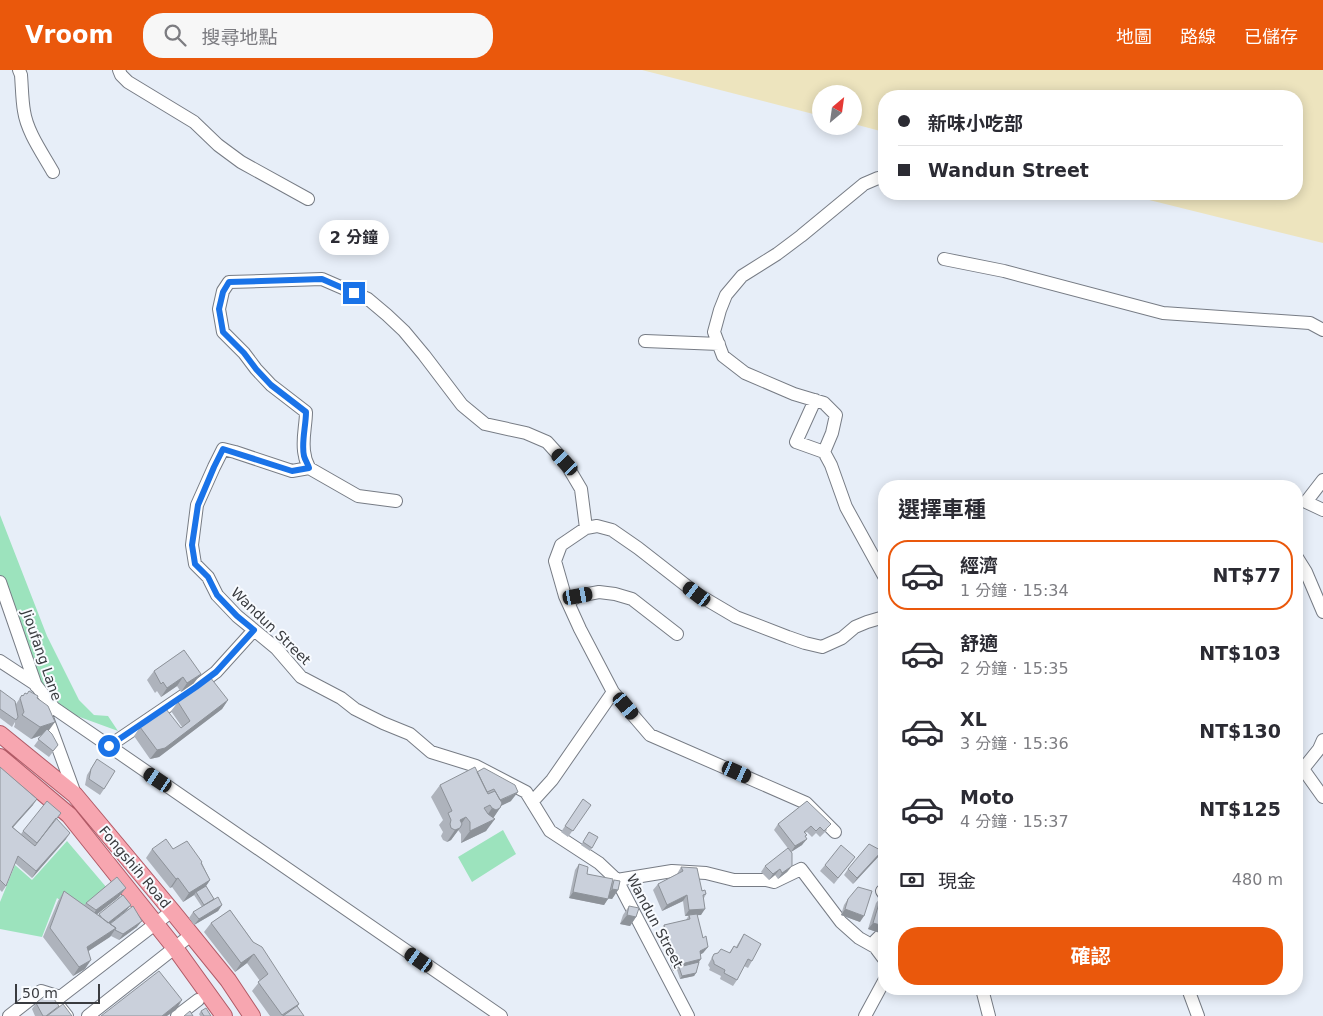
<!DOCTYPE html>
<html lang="zh-TW">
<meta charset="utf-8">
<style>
body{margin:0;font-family:"DejaVu Sans","Noto Sans TC",sans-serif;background:#f7f7f7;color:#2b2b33;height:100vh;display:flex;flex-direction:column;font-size:19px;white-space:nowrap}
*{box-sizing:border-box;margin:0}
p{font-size:16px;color:#7c7c81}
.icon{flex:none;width:28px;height:28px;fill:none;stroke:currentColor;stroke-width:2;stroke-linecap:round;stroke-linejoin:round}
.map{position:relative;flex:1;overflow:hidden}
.side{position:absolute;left:878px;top:410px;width:425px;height:515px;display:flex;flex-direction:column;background:#fff;border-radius:20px;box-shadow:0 2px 12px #0003}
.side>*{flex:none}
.guide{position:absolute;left:878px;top:20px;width:425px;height:110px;border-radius:20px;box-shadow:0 2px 12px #0003;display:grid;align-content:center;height:110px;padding:0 20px;background:#fff}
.needle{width:32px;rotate:29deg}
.tools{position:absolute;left:812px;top:15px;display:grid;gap:10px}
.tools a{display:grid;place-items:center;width:50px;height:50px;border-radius:50%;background:#fff;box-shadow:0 2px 12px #0003;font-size:25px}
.scale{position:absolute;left:15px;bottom:12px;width:85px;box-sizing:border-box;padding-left:5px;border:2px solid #393b3f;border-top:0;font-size:14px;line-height:18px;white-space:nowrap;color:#393b3f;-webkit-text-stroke:4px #f8fbff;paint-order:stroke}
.end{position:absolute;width:22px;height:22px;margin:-11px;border:6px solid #1a73e8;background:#fff;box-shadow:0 0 0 2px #fff}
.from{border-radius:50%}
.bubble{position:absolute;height:35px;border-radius:18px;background:#fff;box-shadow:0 2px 12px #0003;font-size:16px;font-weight:700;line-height:35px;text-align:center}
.car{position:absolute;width:15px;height:30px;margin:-15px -8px;border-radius:6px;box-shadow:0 0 4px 1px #0007;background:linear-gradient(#222 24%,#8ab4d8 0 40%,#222 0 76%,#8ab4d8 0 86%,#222 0)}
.guide b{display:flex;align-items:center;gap:18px;height:48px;font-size:19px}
.guide b+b{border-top:1px solid #e1e1e2}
.guide i{width:12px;height:12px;background:#2b2b33}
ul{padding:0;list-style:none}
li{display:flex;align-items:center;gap:15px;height:70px;margin:0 10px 8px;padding:0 10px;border:2px solid transparent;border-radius:20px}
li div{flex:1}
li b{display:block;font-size:19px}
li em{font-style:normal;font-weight:700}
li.on{border-color:#ea580c}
li>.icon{width:45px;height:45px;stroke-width:1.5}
h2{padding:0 20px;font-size:22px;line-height:60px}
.pay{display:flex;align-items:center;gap:12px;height:55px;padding:0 20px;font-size:19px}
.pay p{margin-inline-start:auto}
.action{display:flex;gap:10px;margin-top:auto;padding:10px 20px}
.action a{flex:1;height:58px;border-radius:20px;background:#ea580c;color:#fff;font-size:20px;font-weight:700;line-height:58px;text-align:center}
header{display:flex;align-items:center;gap:30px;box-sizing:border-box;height:70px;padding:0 25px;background:#ea580c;color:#fff}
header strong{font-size:24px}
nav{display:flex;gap:28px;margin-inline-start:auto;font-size:18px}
.search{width:350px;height:45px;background:#f7f7f7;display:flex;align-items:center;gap:12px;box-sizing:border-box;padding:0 18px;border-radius:20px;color:#7c7c81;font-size:19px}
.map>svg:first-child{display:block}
</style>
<header>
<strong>Vroom</strong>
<div class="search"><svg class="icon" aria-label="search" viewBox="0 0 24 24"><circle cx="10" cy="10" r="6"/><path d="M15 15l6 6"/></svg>搜尋地點</div>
<nav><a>地圖</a><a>路線</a><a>已儲存</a></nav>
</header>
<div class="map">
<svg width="1323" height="946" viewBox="0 0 1323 946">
<rect width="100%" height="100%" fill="#e7eef8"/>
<path fill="#9ce3bd" d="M0 445 47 566 79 630 94 645 108 646 118 661 77 646 73 647 56 635 37 611 0 506Z
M503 760 516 784 472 812 458 787Z
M67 771 107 818 77 842 57 828 42 867 0 859V832L15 795 32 810Z"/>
<path fill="#ede4be" d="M642 0H1323V173L1125 124H1296V26H884V62L854 54V24H821V46Z"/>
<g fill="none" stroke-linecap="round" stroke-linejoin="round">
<g stroke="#777c85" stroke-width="14">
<path id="minor" d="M19 0 21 5C22 17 22 30 24 41 27 62 43 84 53 102
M119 0 121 5 128 12 194 52 218 75 241 92 308 129
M878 108 864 114 801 166 777 184 742 206 726 225 720 240 714 262 723 286 745 303 794 324 824 333 836 345 832 363 824 382 831 395 846 437 884 506
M944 189 1004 201 1163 243 1310 253 1323 260
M645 271 719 274
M815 330 796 372 824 382
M309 398 358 426 396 431
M1323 410 1306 432 1323 440
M586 458 581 419 565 392 547 372 526 363 485 354 462 335 424 285 404 261 387 245 368 229 322 209 229 212 223 221 219 239 223 262 244 283 256 299 271 315 306 342C306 356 301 373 305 386 305 390 308 394 309 398L292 401 235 382 223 379 214 397 197 435 192 475 195 494 208 507 217 525 237 546 276 578 301 607 341 628 355 639 383 653 410 664 431 682 476 696 526 722 550 761 599 793 617 810 688 946
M1296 486 1306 502 1323 542
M0 512 36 616
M568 532 578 526 599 522 615 524 632 529 677 564
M0 591 35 614 54 638 501 946
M613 622 650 665 806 733 835 762
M45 642 75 724
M109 676 196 617 216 602 254 560
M1296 693 1303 699 1323 727
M1303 699 1319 679 1323 670
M532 732 552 710 613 622 580 559 565 526 555 491 561 475 586 458 597 456 612 460 638 478 697 524 736 547 788 567 805 573 822 577 842 568 855 557 867 552 884 547
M617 810 672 801 706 803 734 810H766L774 812 801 799 841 852 859 868 875 877 884 889
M882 821 884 824
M875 877V871L881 865 884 858
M982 919 989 946
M1188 919 1198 946
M9 946 41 921 60 927
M67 946 55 931 172 841
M88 946 191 865
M177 946 198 930
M865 946 884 911"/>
</g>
<g stroke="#b15a66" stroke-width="18">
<path id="major" d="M0 664 75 725 172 841 228 910 252 946
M0 687 69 745 175 878 224 946"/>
</g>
<use href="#minor" stroke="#fff" stroke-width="12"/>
<use href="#major" stroke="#f7a6b0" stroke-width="16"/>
</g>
<path fill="#aeb3bc" d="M184 580 194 613 181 622 177 616 161 627 157 621 155 623 147 610 154 601Z
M0 620 16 634 22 625 23 626 37 628 49 661 58 675 49 687 34 676 42 665 31 669 14 657 15 654V652L12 657 0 648Z
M228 630 222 639 159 687 150 689 134 666 140 657 181 658 182 657 171 641 178 632Z
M97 689 104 719 100 725 85 715 87 705Z
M0 697 33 735 13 757 21 764 23 761 61 743 57 749 66 769 32 808 15 793 6 816 2 822 0 820Z
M477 702 511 731 501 736 493 748 486 761 461 773V764L458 760 451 770 447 772 443 770 441 766 443 762 439 755 443 750 431 727 440 715Z
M583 729 591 735 568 767 561 762Z
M807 731 827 760 820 767 816 763 812 767 807 762 805 763V767L802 775 791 782 792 796 787 802 778 809 775 805 769 810 761 802 765 796 790 781 774 760 778 754Z
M589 762 592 778 590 781 581 775Z
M152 779H173L202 793 210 810 206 816 214 829 222 835 218 841 194 855 189 848 193 842 202 837 194 825 183 832 172 817 170 818 146 788Z
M882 781 878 787 853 814 844 805 848 799Z
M855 787 834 814 820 801 825 795Z
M579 794 587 804 612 813 614 810 618 820 612 829 608 828 604 835 569 828 575 800Z
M681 797 706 824 704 828 701 845H697L703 868 708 877 703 883 700 884 696 903 694 906 680 909 677 900 673 901 660 861 664 855 686 850 689 845 685 846 683 831 662 841 653 820 658 814 677 804Z
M884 808V817L880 813Z
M64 821 84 835 86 833 119 827 96 844 98 845 99 844 131 835 126 841 110 854 137 857 119 870 111 866 88 881 85 899 73 906 43 867 58 831Z
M881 827 884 828V858L880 863 868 859 876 833Z
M848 829 860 852 841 845 844 835Z
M629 836 636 847 630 856 620 854 623 845Z
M230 840 299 934 297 936 304 946H270L252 921 260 911 247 893 235 902 204 862 211 853Z
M744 864 752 891 748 898 744 896 737 910 733 916 720 909 721 906 709 900 710 898 708 895 714 884 729 883 734 876 736 877Z
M884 877V884L881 881Z
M36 933 58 938 72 946H35L32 939Z
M201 941 211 946H200L199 944Z"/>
<path fill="#8d9299" d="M201 604 194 613 181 622 187 613Z
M183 607 177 616 161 627 167 618Z
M228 630 222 639 159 687 150 689 157 680Z
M55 652 47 663 31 669 40 657Z
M518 722 511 731 494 739 500 738 492 750H484L492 738 499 731Z
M37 729 33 735 8 763 12 757Z
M466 747 458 759 460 758 451 770 447 772 455 760 460 750Z
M495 749 486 761 461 773 470 761Z
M70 763 66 769 32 808 36 801Z
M807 769 802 775 791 782 795 776Z
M882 781 878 787 853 814 857 808Z
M792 796 787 802 778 809 782 803Z
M780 799 775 805 769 810 773 804Z
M178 808 172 817 170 818 176 809Z
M210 810 204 819 196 822 194 825 183 832 189 823Z
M126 818 119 827 90 850 96 840Z
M612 819 618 820 612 829 605 828Z
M573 822 608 829 604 835 569 828Z
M687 825 683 831 662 841 667 835Z
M131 835 126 841 102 860 106 854Z
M222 835 218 841 194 855 199 849Z
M705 839 701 845 685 846 689 840Z
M845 839 864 846 860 852 841 845Z
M627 845 636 847 630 856 620 854Z
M142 851 137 857 119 870 123 864Z
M873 853 884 856V858L880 863 868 859Z
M116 858 110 867 81 886 87 877Z
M708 877 703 883 696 887 700 881Z
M254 884 247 893 235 902 241 893Z
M701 889 697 895 679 897 677 900 673 901 677 895Z
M91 890 85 899 73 906 79 897Z
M696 903 694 906 680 909 682 906Z
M182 930 176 940 167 946H162Z
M299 934 293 943 288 946H282Z"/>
<path fill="#cad0db" stroke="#8d9299" d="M184 580 201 604 187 613 183 607 167 618 163 612 161 614 154 601Z
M210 607 228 630 165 678 157 680 140 657 166 639 181 658 190 651 178 632Z
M0 620 15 631 18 647 16 650 0 639Z
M29 621 38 626 37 628 48 636 55 652 40 657 22 645 24 642 20 628 22 625 23 626 25 623 27 624Z
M47 659 52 664 58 675 53 681 38 669Z
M97 689 115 701 104 719 89 709 91 699Z
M0 697 37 729 12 757 35 776 56 748 70 763 36 801 18 786 6 816 0 810Z
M475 697 488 724 495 721 502 733 500 738 496 740 492 738 490 735 484 738 488 744 495 749 470 761V752L466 747 460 750 462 754 460 758 455 760 451 758 450 754 451 750 448 743 452 741 440 715Z
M484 698 515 715 518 722 500 730 494 719 487 722 477 702Z
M583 729 591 735 573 761 565 756Z
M47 731 61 743 37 773 23 761Z
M807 731 831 754 824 761 820 757 816 761 811 756 804 762 807 765 805 766 807 769 795 776 778 754Z
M589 762 598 767 592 778 583 772Z
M166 769 173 779 187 771 202 792 201 793 210 810 189 823 178 808 176 809 152 779Z
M869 774 882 781 857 808 848 799Z
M841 775 855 787 838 808 825 795Z
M788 778 792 783V796L782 803 780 799 773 804 765 796Z
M579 794 588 797 587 804 613 809 608 829 573 822Z
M681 797 697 798 702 821 705 820 706 824 703 825 705 839 689 840 687 825 667 835 658 814 683 801Z
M117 807 126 818 96 840 86 833Z
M614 810 620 811 618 820 612 819Z
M206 816 214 829 204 835 196 822Z
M858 817 872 821 864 846 845 839 848 829Z
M64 821 116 858 87 877 91 890 79 897 50 858Z
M123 825 131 835 108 853 102 848 99 844Z
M218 827 222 835 199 849 193 842Z
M881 827 884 828V856L873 853Z
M133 836 142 851 123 864 115 860 116 858 110 854Z
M629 836 639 838 636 847 627 845Z
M230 840 253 872 262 877 299 934 282 945 258 912 268 904 254 884 241 893 211 853Z
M697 844 703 868 706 866 708 877 700 881 701 889 677 895 664 855 690 849 689 845Z
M744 864 761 874 752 891 748 889 737 910 724 903 725 900 714 894V892L712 888 714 884 718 883 721 879 730 883 734 876 737 878Z
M699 892 696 903 682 906 679 897Z
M159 901 182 930 162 946H101Z
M49 922 59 936 46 946H43L36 933Z
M63 934 72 946H47Z
M297 936 304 946H283Z
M206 938 211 946H204L201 941Z
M190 941 193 946H184Z"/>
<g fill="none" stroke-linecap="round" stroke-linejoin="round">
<path stroke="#1a73e8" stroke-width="6" d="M109 676 196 617 216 602 254 560 237 546 217 525 208 507 195 494 192 475 198 435 214 397 223 379 292 401 309 398C308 394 305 390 304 386 301 373 306 356 306 342L271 315 256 299 244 283 223 262 219 239 223 222 229 212 322 209 354 223"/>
</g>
<g text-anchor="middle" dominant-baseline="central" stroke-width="4" stroke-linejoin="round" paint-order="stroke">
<g font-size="14" fill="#393b3f" stroke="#f8fbff">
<text transform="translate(271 556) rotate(44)">Wandun Street</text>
<text transform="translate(42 585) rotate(71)">Jioufang Lane</text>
<text transform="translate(135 797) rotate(50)">Fongshih Road</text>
<text transform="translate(655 851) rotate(62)">Wandun Street</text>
</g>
</g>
</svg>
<div class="tools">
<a><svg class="needle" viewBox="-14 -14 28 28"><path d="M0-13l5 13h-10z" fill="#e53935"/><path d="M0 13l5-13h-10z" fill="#7c7c81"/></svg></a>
</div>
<div class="scale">50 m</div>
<i class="end from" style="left:109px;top:676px"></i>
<i class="end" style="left:354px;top:223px"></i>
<div class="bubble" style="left:319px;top:150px;width:70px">2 分鐘</div>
<i class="car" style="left:565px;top:392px;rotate:317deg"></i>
<i class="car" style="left:697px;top:524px;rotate:307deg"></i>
<i class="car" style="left:578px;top:526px;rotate:80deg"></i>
<i class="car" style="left:626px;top:636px;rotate:140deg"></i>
<i class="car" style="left:737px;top:702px;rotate:114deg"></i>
<i class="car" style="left:158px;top:710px;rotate:304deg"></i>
<i class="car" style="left:419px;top:890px;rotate:305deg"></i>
<div class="guide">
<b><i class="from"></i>新味小吃部</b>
<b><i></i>Wandun Street</b>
</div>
<section class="side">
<h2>選擇車種</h2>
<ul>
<li class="on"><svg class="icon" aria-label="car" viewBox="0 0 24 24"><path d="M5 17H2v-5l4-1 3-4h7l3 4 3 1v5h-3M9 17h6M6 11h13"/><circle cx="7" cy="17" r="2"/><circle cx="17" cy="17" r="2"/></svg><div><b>經濟</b><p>1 分鐘 · 15:34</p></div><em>NT$77</em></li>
<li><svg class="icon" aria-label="car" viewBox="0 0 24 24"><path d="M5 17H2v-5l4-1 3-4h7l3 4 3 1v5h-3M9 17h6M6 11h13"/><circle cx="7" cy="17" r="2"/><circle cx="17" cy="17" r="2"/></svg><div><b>舒適</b><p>2 分鐘 · 15:35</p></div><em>NT$103</em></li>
<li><svg class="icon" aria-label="car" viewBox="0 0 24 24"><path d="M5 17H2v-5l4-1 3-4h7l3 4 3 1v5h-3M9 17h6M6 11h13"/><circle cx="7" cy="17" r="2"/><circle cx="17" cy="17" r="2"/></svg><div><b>XL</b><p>3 分鐘 · 15:36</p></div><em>NT$130</em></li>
<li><svg class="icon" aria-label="car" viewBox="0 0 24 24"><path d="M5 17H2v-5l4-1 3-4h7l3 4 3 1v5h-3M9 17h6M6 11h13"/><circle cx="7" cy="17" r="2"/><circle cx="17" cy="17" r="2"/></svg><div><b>Moto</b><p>4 分鐘 · 15:37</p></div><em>NT$125</em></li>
</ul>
<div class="pay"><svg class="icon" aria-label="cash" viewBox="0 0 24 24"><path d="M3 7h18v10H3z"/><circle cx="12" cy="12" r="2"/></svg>現金<p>480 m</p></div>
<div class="action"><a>確認</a></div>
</section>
</div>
